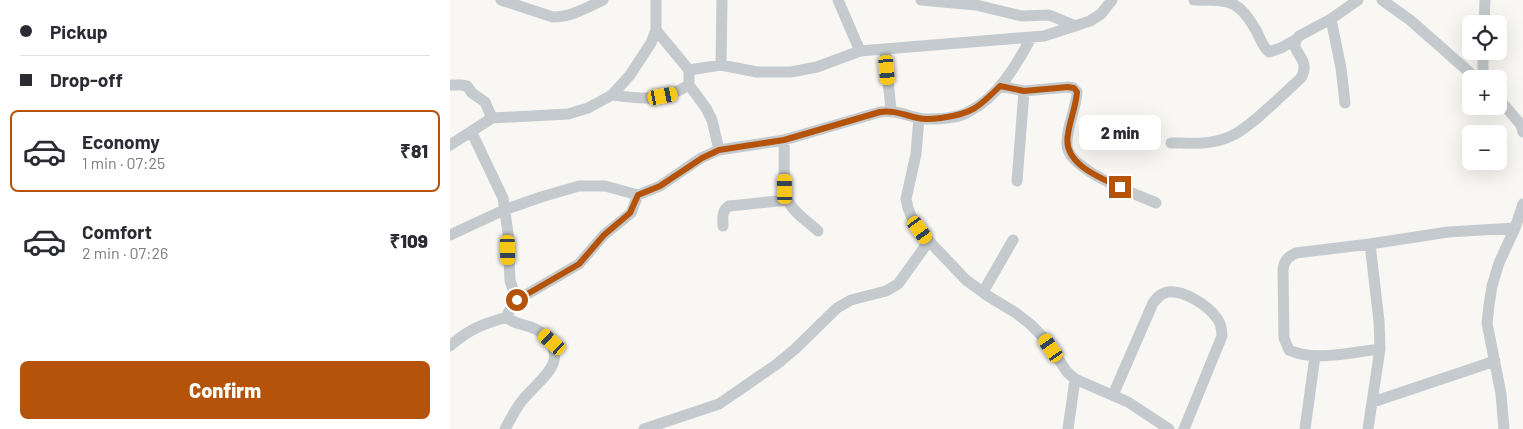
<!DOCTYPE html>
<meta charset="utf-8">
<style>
body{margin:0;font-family:Barlow,sans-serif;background:#f7f7f7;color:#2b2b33;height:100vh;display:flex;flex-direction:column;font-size:19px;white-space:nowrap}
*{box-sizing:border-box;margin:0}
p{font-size:16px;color:#7c7c81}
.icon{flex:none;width:28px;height:28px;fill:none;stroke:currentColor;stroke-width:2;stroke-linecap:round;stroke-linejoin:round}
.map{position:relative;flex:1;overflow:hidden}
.panel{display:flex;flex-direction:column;background:#fff;width:450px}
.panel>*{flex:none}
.guide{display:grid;align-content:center;height:110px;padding:0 20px;background:#fff}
.buttons{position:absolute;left:1012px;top:15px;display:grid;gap:10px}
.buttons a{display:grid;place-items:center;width:45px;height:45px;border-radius:8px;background:#fff;box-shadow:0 5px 20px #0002;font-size:25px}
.end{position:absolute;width:22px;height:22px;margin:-11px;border:6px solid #b45309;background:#fff;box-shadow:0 0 0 2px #fff}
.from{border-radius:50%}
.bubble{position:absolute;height:35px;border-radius:8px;background:#fff;box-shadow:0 5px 20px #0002;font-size:16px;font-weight:800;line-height:35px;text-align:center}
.car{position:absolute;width:15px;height:30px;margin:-15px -8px;border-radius:6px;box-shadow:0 0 4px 1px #0007;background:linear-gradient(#f5c518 24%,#345 0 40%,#f5c518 0 76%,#345 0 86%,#f5c518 0)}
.guide b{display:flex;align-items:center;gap:18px;height:48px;font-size:19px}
.guide b+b{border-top:1px solid #e1e1e2}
.guide i{width:12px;height:12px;background:#2b2b33}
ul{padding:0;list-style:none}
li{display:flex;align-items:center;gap:15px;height:82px;margin:0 10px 8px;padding:0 10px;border:2px solid transparent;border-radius:8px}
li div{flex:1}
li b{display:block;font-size:19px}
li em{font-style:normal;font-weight:800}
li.current{border-color:#b45309}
li>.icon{width:45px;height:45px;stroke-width:1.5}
.primary-button{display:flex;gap:10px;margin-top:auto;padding:10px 20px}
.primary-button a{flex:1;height:58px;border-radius:8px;background:#b45309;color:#fff;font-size:20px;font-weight:800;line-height:58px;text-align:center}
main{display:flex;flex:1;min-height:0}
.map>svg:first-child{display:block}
</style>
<main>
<section class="panel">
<div class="guide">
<b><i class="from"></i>Pickup</b>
<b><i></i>Drop-off</b>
</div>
<ul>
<li class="current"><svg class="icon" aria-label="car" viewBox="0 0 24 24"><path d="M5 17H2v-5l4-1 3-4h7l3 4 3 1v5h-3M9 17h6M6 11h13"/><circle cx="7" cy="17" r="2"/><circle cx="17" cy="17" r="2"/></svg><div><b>Economy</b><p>1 min · 07:25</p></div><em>₹81</em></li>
<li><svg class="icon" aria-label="car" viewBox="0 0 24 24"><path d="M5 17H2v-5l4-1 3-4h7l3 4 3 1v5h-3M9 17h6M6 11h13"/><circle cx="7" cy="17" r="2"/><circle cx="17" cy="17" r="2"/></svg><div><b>Comfort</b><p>2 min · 07:26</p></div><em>₹109</em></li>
</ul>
<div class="primary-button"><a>Confirm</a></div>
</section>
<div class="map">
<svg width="1073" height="429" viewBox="0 0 1073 429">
<rect width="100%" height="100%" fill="#f8f7f4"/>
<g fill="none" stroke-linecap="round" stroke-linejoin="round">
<path stroke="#c4cacd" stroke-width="11" d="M51 0 103 17C121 17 136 8 153 0
M388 0 410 51
M471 0 526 5 572 16 599 15 626 26
M744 0C781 0 789 0 807 32 810 39 813 47 819 52L831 48 845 40
M932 0 960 20 1027 79
M881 19 891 68 895 103
M1034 24 1035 0
M206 30 239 70V85L256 108 262 120 269 150
M435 50 441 110
M271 65 272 0
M239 70 271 65 307 72H341L367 67 410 51 594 36 640 21 651 14 662 0
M1033 79V51
M0 85H11L17 86 22 93 35 102 42 118
M550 86 574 91 618 87 623 88 627 92C626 110 616 127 617 145 618 170 686 194 706 203
M162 95C193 99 211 102 239 85
M1049 99 1071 125 1073 132
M469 118 466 154 456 199 458 208 462 218 479 241 516 280 538 296 566 313 580 324 594 338 617 372 625 379 678 402 719 429
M22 133 53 198 58 233 60 281 67 300
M334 140C335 156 332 187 338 200 342 212 359 222 368 231
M721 143C739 143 761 145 779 137 799 129 833 94 851 78 863 56 835 52 849 36L881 19 908 0
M0 145 42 118 118 114 138 108 162 95 180 75 201 43 206 30V1
M567 181 574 91
M273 226C273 217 271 212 279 206L338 200
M0 235 54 210 91 197 129 186H155L188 195 210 186 251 158 269 150 334 140 430 112C449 109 461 119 479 119 492 119 509 118 520 111 548 97 567 64 581 38
M533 292 563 240
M0 346C19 329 33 324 57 317
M930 349C903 352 864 362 839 350L834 338 833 270C834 260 838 257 846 253L920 244 998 232 1065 228
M663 395 703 303C707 298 711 293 718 292 734 290 757 305 766 317 771 323 772 329 772 336L734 429
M923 402 1045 361
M55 429C60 420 65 410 71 402 87 380 124 362 92 333 82 324 65 326 57 317L58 313 67 300 129 264 154 235 181 213 188 195
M194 429 269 404 327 364 345 349 387 308 401 300 436 291 448 284 479 241
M618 429 625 379
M855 429 865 356
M918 429 930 349 929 321 920 244
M1054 429 1051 394 1037 323 1039 305 1042 286 1049 263 1065 228 1073 204"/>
</g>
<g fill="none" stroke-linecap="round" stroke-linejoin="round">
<path stroke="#b45309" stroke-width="6" d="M67 300 129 264 154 235 180 213 188 195 210 186 252 158 269 150 334 140 430 112C444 110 454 115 468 118 475 120 483 119 491 118 522 114 529 107 550 86L574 91 618 87 624 88 627 92C626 106 620 120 618 134 612 163 648 177 670 187"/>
</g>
</svg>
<div class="buttons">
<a><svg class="icon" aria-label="locate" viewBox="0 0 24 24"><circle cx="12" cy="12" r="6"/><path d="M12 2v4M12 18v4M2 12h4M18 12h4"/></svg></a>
<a>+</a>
<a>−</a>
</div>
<i class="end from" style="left:67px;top:300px"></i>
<i class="end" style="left:670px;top:187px"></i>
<div class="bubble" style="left:629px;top:115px;width:82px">2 min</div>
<i class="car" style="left:437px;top:70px;rotate:175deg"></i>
<i class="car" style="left:213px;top:96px;rotate:79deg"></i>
<i class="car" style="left:335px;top:189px;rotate:359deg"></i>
<i class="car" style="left:470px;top:230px;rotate:144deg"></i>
<i class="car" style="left:58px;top:250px;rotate:179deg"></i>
<i class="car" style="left:102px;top:342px;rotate:312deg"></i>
<i class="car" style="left:601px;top:348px;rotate:325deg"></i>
</div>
</main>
